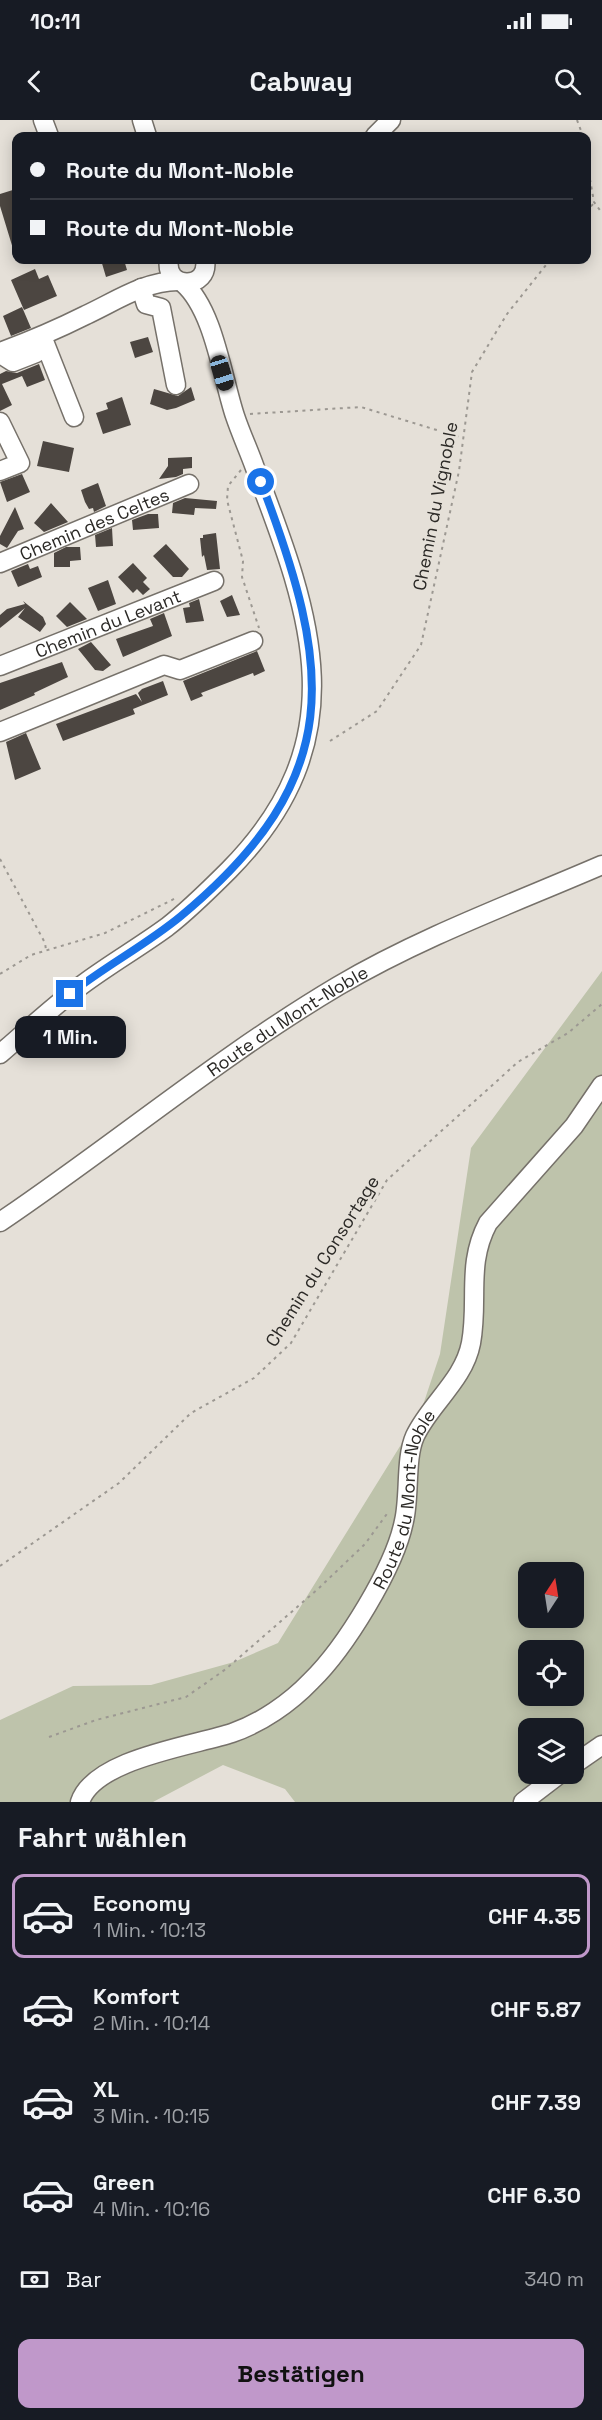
<!DOCTYPE html>
<html lang="de">
<meta charset="utf-8">
<style>
body{margin:0;font-family:"Space Grotesk",sans-serif;background:#242831;color:#f1f3f6;height:100vh;display:flex;flex-direction:column;font-size:22px;white-space:nowrap}
*{box-sizing:border-box;margin:0}
p{font-size:20px;color:#9ea1a6}
.icon{flex:none;width:33px;height:33px;fill:none;stroke:currentColor;stroke-width:2;stroke-linecap:round;stroke-linejoin:round}
.map{position:relative;height:1682px;overflow:hidden}
.side{display:flex;flex-direction:column;background:#171b24;flex:1}
.side>*{flex:none}
.top-card{position:absolute;left:12px;top:12px;width:579px;height:132px;border-radius:12px;box-shadow:0 3px 15px #0003;display:grid;align-content:center;height:132px;padding:0 18px;background:#171b24}
.needle{width:39px;rotate:12deg}
.fabs{position:absolute;left:518px;top:1442px;display:grid;gap:12px}
.fabs a{display:grid;place-items:center;width:66px;height:66px;border-radius:12px;background:#171b24;box-shadow:0 3px 15px #0003;font-size:30px}
.end{position:absolute;width:27px;height:27px;margin:-14px;border:8px solid #1a73e8;background:#fff;box-shadow:0 0 0 3px #fff}
.from{border-radius:50%}
.bubble{position:absolute;height:42px;border-radius:12px;background:#171b24;box-shadow:0 3px 15px #0003;font-size:20px;font-weight:600;line-height:42px;text-align:center}
.car{position:absolute;width:18px;height:36px;margin:-18px -9px;border-radius:8px;box-shadow:0 0 4px 2px #0007;background:linear-gradient(#222 24%,#8ab4d8 0 40%,#222 0 76%,#8ab4d8 0 86%,#222 0)}
.top-card b{display:flex;align-items:center;gap:21px;height:57px;font-size:22px}
.top-card b+b{border-top:2px solid #363941}
.top-card i{width:15px;height:15px;background:#f1f3f6}
ul{padding:0;list-style:none}
li{display:flex;align-items:center;gap:18px;height:84px;margin:0 12px 9px;padding:0 6px;border:3px solid transparent;border-radius:12px}
li div{flex:1}
li b{display:block;font-size:22px}
li em{font-style:normal;font-weight:600}
li.active{border-color:#c098ca}
li>.icon{width:54px;height:54px;stroke-width:1.5}
h2{padding:0 18px;font-size:27px;line-height:72px}
.pay{display:flex;align-items:center;gap:15px;height:66px;padding:0 18px;font-size:22px}
.pay p{margin-inline-start:auto}
.action{display:flex;gap:12px;margin-top:auto;padding:12px 18px}
.action a{flex:1;height:69px;border-radius:12px;background:#c098ca;color:#111;font-size:24px;font-weight:600;line-height:69px;text-align:center}
.status{display:flex;justify-content:space-between;align-items:center;height:42px;padding:0 30px;background:#171b24;direction:ltr}
.status svg{height:16px;fill:currentColor}
header{display:flex;justify-content:space-between;align-items:center;height:78px;padding:0 18px;background:#171b24;font-size:27px;font-weight:600}
.map>svg:first-child{display:block}
</style>
<div class="status"><b>10:11</b><svg viewBox="0 0 49 12"><path d="M0 12V9h3v3zM5 12V6h3v6zM10 12V3h3v9zM15 12V0h3v12zM26 1h20v11H26zM47 4h2v5h-2z"/></svg></div>
<header><svg class="icon" aria-label="back" viewBox="0 0 24 24"><path d="M15 5l-7 7 7 7"/></svg>Cabway<svg class="icon" aria-label="search" viewBox="0 0 24 24"><circle cx="10" cy="10" r="6"/><path d="M15 15l6 6"/></svg></header>
<div class="map">
<svg width="602" height="1682" viewBox="0 0 602 1682">
<rect width="100%" height="100%" fill="#e5e0d8"/>
<path fill="#bec3ab" fill-rule="evenodd" d="M602 851V1682H295L285 1669 223 1645 153 1682H0V1600L73 1566 151 1565 234 1542 278 1523 420 1294 440 1234 471 1028ZM528 1452H573V1497H528ZM528 1530H573V1575H528ZM528 1608H573V1653H528Z"/>
<path fill="#4c4641" d="M16 69V132H14L0 86V74Z
M101 140H124L127 150 106 157Z
M35 149 39 159 48 155 57 176 24 190 11 160Z
M22 187 31 208 11 216 3 196Z
M148 217 153 232 135 238 130 222Z
M39 244 45 260 27 267 22 256 2 264 12 285 0 291V254L6 251 17 253Z
M191 267 195 280 176 288 167 290 150 284 154 269 178 276Z
M122 277 131 305 103 314 96 293 108 289 106 283Z
M43 321 74 328 69 352 37 346Z
M192 337V348L183 349V354L176 357 159 359 168 346V338Z
M22 354 30 372 7 382 0 362Z
M98 363 106 386 94 392 93 388 89 389 85 382 81 370Z
M185 378 217 381 216 389 195 388 194 395 172 393 173 383Z
M51 383 68 402 44 412 34 403Z
M15 387 24 409 18 411 7 428 0 424V416Z
M148 394H158L159 408 133 410 132 400Z
M112 408 113 426 96 427 95 415Z
M216 413 220 449 207 450 204 435 202 437 200 418H203V415Z
M166 424 189 449 182 457H173L153 436Z
M66 427H80L81 440 70 441V447H54V433Z
M133 443 147 458 143 462 150 469 143 475 137 469 133 473 118 457Z
M28 444 30 449 38 446 42 457 18 467 11 451Z
M108 460 116 484 98 491 88 468Z
M232 475 240 495 227 497 220 481Z
M199 479 204 501 186 503 183 488 190 487 189 483Z
M23 481 43 497 46 504 40 512 18 497 25 488 0 508V495L7 489 25 484Z
M70 482 87 499 67 507 56 496Z
M164 493 172 516 123 537 116 519 153 506 150 499Z
M91 522 111 545 103 551 95 550 78 529Z
M257 531 265 551 254 556 253 553 201 573 203 576 191 581 183 561Z
M62 542 68 557 34 573 35 575 0 590V563Z
M163 561 168 575 133 589 135 594 63 621 56 604 136 574 142 582 138 573 142 569Z
M26 613 41 649 15 660 6 622Z"/>
<g fill="none" stroke-linecap="round" stroke-linejoin="round">
<g stroke="#76716a" stroke-width="21">
<g id="minor">
<path d="M43 0 49 16"/>
<path d="M142 0 147 16"/>
<path d="M375 16 391 0"/>
<path d="M169 140C164 170 210 170 205 140"/>
<path d="M141 168 146 184 161 188 176 265"/>
<path d="M42 216 74 297"/>
<path d="M0 232C30 221 58 209 86 195 116 181 145 161 178 161"/>
<path d="M0 234 13 242 36 233 35 219"/>
<path d="M0 302 20 343 0 351"/>
<path id="s1" d="M0 443 189 364"/>
<path id="s2" d="M0 546 214 461"/>
<path d="M0 612 164 545 180 550 253 521"/>
<path d="M0 934C28 910 55 884 86 862 112 843 141 826 167 807 189 790 209 770 229 750 357 620 313 499 255 348 249 331 241 314 235 296 222 257 214 190 183 163"/>
<path id="s3" d="M0 1102C114 1025 220 936 338 866 421 817 514 783 602 745"/>
<path d="M573 1645 602 1625"/>
<path id="s4" d="M80 1682C94 1639 192 1626 232 1613 261 1603 290 1583 311 1561 345 1528 395 1447 404 1401 410 1376 405 1338 415 1316 430 1284 464 1260 471 1223 479 1180 466 1144 488 1103L574 1006 602 965"/>
<path d="M523 1682 561 1653"/>
</g>
</g>
<path stroke="#9c9892" stroke-width="2" stroke-dasharray="3 4.5" stroke-linecap="butt" d="M577 0 583 16
M586 37 594 82 602 93
M586 92 594 83
M250 294 361 287 463 318
M241 350 228 366 227 380 243 441 242 457 259 508
M330 621 377 591 421 525 459 351 472 252 507 194 550 140
M0 739 45 823 46 830
M0 854 31 835 105 813 178 777
M0 1446 119 1363 191 1293 254 1258 291 1223 387 1060 518 942 568 913 602 884
M49 1617 96 1600 186 1577 226 1549 319 1468 365 1424 389 1391"/>
<use href="#minor" stroke="#fff" stroke-width="18"/>
</g>
<g fill="none" stroke-linecap="round" stroke-linejoin="round">
<path stroke="#1a73e8" stroke-width="8" d="M70 874C105 846 146 825 181 796 348 657 332 549 261 362"/>
</g>
<g text-anchor="middle" dominant-baseline="central" stroke-width="6" stroke-linejoin="round" paint-order="stroke">
<g font-size="18" fill="#2b2926" stroke="#e5e0d8">
<text transform="translate(435 386) rotate(-79)">Chemin du Vignoble</text>
<text stroke="none"><textPath href="#s1" startOffset="102">Chemin des Celtes</textPath></text>
<text stroke="none"><textPath href="#s2" startOffset="116">Chemin du Levant</textPath></text>
<text stroke="none"><textPath href="#s3" startOffset="351">Route du Mont-Noble</textPath></text>
<text transform="translate(322 1141) rotate(-58)">Chemin du Consortage</text>
<text stroke="none"><textPath href="#s4" startOffset="476">Route du Mont-Noble</textPath></text>
</g>
</g>
</svg>
<div class="fabs">
<a><svg class="needle" viewBox="-14 -14 28 28"><path d="M0-13l5 13h-10z" fill="#e53935"/><path d="M0 13l5-13h-10z" fill="#9ea1a6"/></svg></a>
<a><svg class="icon" aria-label="locate" viewBox="0 0 24 24"><circle cx="12" cy="12" r="6"/><path d="M12 2v4M12 18v4M2 12h4M18 12h4"/></svg></a>
<a><svg class="icon" aria-label="layers" viewBox="0 0 24 24"><path d="M12 4l9 5-9 5-9-5zM3 14l9 5 9-5"/></svg></a>
</div>
<i class="end from" style="left:261px;top:362px"></i>
<i class="end" style="left:70px;top:874px"></i>
<div class="bubble" style="left:15px;top:896px;width:111px">1 Min.</div>
<i class="car" style="left:222px;top:253px;rotate:163deg"></i>
<div class="top-card">
<b><i class="from"></i>Route du Mont-Noble</b>
<b><i></i>Route du Mont-Noble</b>
</div>
</div>
<section class="side">
<h2>Fahrt wählen</h2>
<ul>
<li class="active"><svg class="icon" aria-label="car" viewBox="0 0 24 24"><path d="M5 17H2v-5l4-1 3-4h7l3 4 3 1v5h-3M9 17h6M6 11h13"/><circle cx="7" cy="17" r="2"/><circle cx="17" cy="17" r="2"/></svg><div><b>Economy</b><p>1 Min. · 10:13</p></div><em>CHF 4.35</em></li>
<li><svg class="icon" aria-label="car" viewBox="0 0 24 24"><path d="M5 17H2v-5l4-1 3-4h7l3 4 3 1v5h-3M9 17h6M6 11h13"/><circle cx="7" cy="17" r="2"/><circle cx="17" cy="17" r="2"/></svg><div><b>Komfort</b><p>2 Min. · 10:14</p></div><em>CHF 5.87</em></li>
<li><svg class="icon" aria-label="car" viewBox="0 0 24 24"><path d="M5 17H2v-5l4-1 3-4h7l3 4 3 1v5h-3M9 17h6M6 11h13"/><circle cx="7" cy="17" r="2"/><circle cx="17" cy="17" r="2"/></svg><div><b>XL</b><p>3 Min. · 10:15</p></div><em>CHF 7.39</em></li>
<li><svg class="icon" aria-label="car" viewBox="0 0 24 24"><path d="M5 17H2v-5l4-1 3-4h7l3 4 3 1v5h-3M9 17h6M6 11h13"/><circle cx="7" cy="17" r="2"/><circle cx="17" cy="17" r="2"/></svg><div><b>Green</b><p>4 Min. · 10:16</p></div><em>CHF 6.30</em></li>
</ul>
<div class="pay"><svg class="icon" aria-label="cash" viewBox="0 0 24 24"><path d="M3 7h18v10H3z"/><circle cx="12" cy="12" r="2"/></svg>Bar<p>340 m</p></div>
<div class="action"><a>Bestätigen</a></div>
</section>
